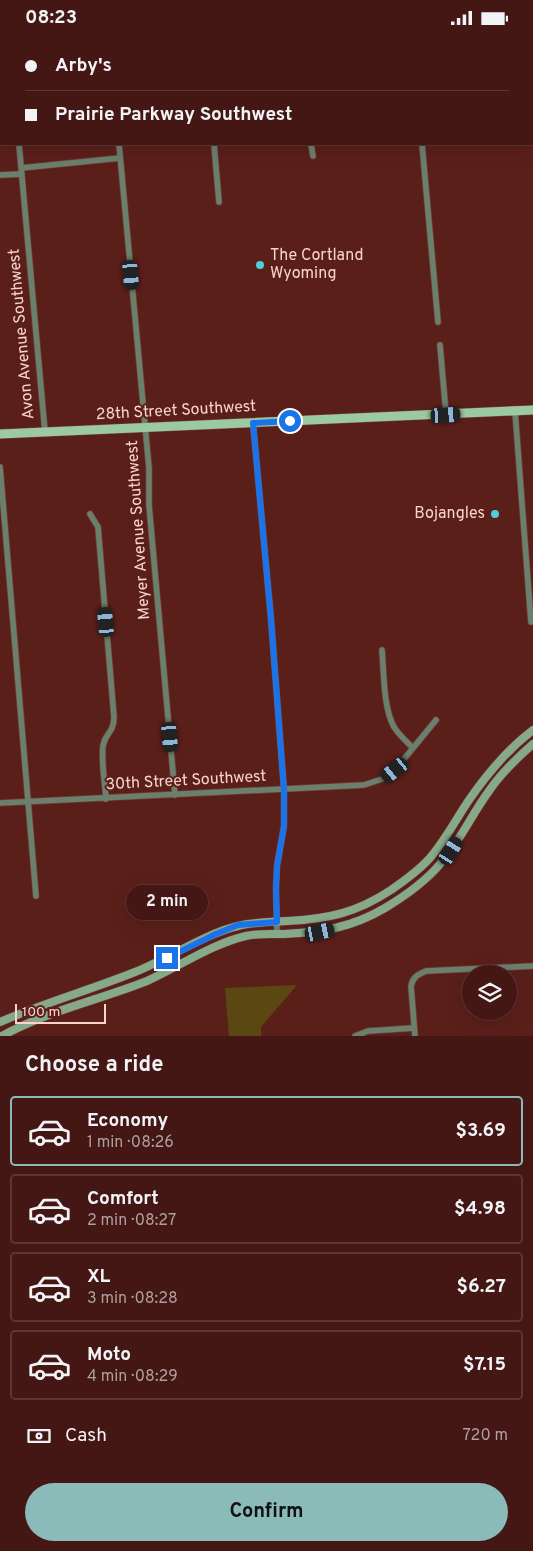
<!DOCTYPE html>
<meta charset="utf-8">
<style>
body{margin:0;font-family:Overpass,sans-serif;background:#4b201d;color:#f1f3f6;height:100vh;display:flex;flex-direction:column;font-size:19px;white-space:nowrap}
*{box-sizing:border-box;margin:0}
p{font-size:16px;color:#af9fa0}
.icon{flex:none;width:28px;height:28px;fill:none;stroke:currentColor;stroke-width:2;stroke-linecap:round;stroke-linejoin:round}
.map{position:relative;height:1001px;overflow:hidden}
.sheet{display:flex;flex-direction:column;background:#441714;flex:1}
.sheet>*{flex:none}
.hud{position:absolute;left:0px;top:0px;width:534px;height:110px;box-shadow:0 5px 20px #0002,0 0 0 1px #5c3634;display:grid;align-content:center;height:110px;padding:0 25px;background:#441714}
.buttons{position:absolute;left:462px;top:930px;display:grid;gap:10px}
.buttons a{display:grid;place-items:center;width:55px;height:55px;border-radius:50%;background:#441714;box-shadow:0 5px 20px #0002,0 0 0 1px #5c3634;font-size:25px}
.scale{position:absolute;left:15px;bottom:12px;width:91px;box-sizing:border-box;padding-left:5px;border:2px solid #fad3cd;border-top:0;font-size:14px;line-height:18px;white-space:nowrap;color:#fad3cd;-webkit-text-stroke:4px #5b1f1a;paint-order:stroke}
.end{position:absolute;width:22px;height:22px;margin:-11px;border:6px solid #1a73e8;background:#fff;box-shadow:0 0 0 2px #fff}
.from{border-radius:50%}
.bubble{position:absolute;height:35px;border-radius:18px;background:#441714;box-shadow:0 5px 20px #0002,0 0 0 1px #5c3634;font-size:16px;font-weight:700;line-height:35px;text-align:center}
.car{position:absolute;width:15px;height:30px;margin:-15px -8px;border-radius:6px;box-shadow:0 0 4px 1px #0007;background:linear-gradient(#222 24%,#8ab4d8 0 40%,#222 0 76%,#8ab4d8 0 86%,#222 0)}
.hud b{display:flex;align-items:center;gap:18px;height:48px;font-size:19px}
.hud b+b{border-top:1px solid #5c3634}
.hud i{width:12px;height:12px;background:#f1f3f6}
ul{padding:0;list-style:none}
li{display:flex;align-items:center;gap:15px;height:70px;margin:0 10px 8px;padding:0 15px;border:2px solid #5c3634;border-radius:5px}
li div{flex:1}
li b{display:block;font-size:19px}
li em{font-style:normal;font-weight:700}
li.active{border-color:#8bbbb9}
li>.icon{width:45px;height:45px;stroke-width:1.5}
h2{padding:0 25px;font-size:22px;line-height:60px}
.pay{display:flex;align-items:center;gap:12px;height:55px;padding:0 25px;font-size:19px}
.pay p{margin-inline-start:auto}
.button{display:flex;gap:10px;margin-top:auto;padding:10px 25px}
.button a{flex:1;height:58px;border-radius:30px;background:#8bbbb9;color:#111;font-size:20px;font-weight:700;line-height:58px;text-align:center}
.status{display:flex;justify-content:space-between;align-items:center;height:35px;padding:0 25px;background:#441714;direction:ltr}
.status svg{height:14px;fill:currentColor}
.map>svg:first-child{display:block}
</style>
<div class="status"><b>08:23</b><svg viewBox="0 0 49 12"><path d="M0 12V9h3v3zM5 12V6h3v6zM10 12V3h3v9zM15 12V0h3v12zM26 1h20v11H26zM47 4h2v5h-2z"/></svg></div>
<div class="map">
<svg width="533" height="1001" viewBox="0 0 533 1001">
<rect width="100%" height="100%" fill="#5b1f1a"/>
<path fill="#5b4711" d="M297 950 261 992V1001H229L225 953Z"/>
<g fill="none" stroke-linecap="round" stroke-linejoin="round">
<g stroke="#743c37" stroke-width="7">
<path id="street" d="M9 0V1
M108 0V1
M202 0V1
M300 0 301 1
M412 0V1
M19 109 45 397
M119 109 149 433V470L175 760
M214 109 219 167
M311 109 313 121
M422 109 438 287
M21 133 120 123
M0 140 22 139
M440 310 446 379
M515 376 531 587
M253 388 271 584 284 755V791L277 831 276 853 277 899
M0 432 36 861
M90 479 98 492 114 682C114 698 105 698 103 711 101 726 105 748 106 764
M382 615C384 637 383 672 394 692 399 700 406 706 413 713
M0 768 364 750 385 743 395 735 436 685
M355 1001 368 996 414 993
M415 1001 411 951C413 942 417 940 426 936L533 931"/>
</g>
<g stroke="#743c37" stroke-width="9">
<path id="secondary" d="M0 987C44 968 90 955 135 937 168 924 204 899 238 891 254 887 271 887 287 886 328 884 356 878 391 855 404 846 418 836 429 824 445 806 456 784 469 765 487 739 508 714 533 695
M2 1001C47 976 99 965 147 946 178 932 214 908 246 901 258 898 272 899 284 899 322 897 351 893 385 873 405 861 426 846 441 828 460 806 472 779 489 756 501 738 517 723 533 709"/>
</g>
<g stroke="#743c37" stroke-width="10">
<path id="primary" d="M0 399 533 375"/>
</g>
<use href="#street" stroke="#6a806c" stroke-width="5.5"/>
<use href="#secondary" stroke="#86a989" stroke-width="8"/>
<use href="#primary" stroke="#9bc9a0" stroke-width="9"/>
</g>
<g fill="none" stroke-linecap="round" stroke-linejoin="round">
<path stroke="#1a73e8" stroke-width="6" d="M167 923 216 899 238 890 277 887 276 853 277 831 284 791V755L271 584 253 388 290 386"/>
</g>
<g fill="#53cbdb" stroke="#5b1f1a" stroke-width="2">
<circle cx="260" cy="230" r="5"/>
<circle cx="495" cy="479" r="5"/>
</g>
<g text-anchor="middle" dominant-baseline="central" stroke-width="4" stroke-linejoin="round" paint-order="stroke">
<g font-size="16" fill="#fad3cd" stroke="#5b1f1a" text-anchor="start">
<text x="270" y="221">The Cortland<tspan x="270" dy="18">Wyoming</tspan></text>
<text x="485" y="479" text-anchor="end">Bojangles</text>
</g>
<g font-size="16" fill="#fad3cd" stroke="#5b1f1a">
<text transform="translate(22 299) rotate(-95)">Avon Avenue Southwest</text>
<text transform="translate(176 376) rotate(-3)">28th Street Southwest</text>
<text transform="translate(139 495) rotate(-94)">Meyer Avenue Southwest</text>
<text transform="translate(186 746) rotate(-3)">30th Street Southwest</text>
</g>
</g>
</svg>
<div class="buttons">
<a><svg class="icon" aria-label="layers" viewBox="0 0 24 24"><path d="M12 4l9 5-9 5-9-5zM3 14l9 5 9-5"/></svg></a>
</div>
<div class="scale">100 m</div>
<i class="end from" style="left:290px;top:386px"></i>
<i class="end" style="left:167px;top:923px"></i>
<div class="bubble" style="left:126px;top:850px;width:82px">2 min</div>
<i class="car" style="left:131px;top:240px;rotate:175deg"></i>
<i class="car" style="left:446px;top:380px;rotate:87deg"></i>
<i class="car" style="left:106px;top:587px;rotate:355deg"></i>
<i class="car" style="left:170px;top:702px;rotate:175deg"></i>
<i class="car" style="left:395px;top:735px;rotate:231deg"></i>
<i class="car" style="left:451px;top:816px;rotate:32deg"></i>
<i class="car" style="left:320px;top:897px;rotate:78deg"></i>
<div class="hud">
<b><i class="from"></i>Arby's</b>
<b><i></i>Prairie Parkway Southwest</b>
</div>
</div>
<section class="sheet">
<h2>Choose a ride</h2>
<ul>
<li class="active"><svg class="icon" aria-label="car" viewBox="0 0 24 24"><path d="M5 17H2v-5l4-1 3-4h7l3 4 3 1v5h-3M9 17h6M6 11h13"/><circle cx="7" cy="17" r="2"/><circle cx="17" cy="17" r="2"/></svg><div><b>Economy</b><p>1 min · 08:26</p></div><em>$3.69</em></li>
<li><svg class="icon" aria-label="car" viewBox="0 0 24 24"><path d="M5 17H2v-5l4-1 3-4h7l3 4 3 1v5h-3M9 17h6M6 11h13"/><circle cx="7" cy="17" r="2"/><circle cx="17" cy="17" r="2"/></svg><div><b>Comfort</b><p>2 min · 08:27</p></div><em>$4.98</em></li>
<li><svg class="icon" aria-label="car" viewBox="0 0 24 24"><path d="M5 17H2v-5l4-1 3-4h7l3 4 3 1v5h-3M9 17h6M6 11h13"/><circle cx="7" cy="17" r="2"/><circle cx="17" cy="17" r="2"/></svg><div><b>XL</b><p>3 min · 08:28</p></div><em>$6.27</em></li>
<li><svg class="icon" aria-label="car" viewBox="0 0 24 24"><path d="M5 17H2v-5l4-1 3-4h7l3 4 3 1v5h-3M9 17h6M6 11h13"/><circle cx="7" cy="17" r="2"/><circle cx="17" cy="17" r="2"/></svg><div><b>Moto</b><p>4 min · 08:29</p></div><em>$7.15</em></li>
</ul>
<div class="pay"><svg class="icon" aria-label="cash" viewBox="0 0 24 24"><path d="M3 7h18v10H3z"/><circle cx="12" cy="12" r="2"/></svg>Cash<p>720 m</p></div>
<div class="button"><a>Confirm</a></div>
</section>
